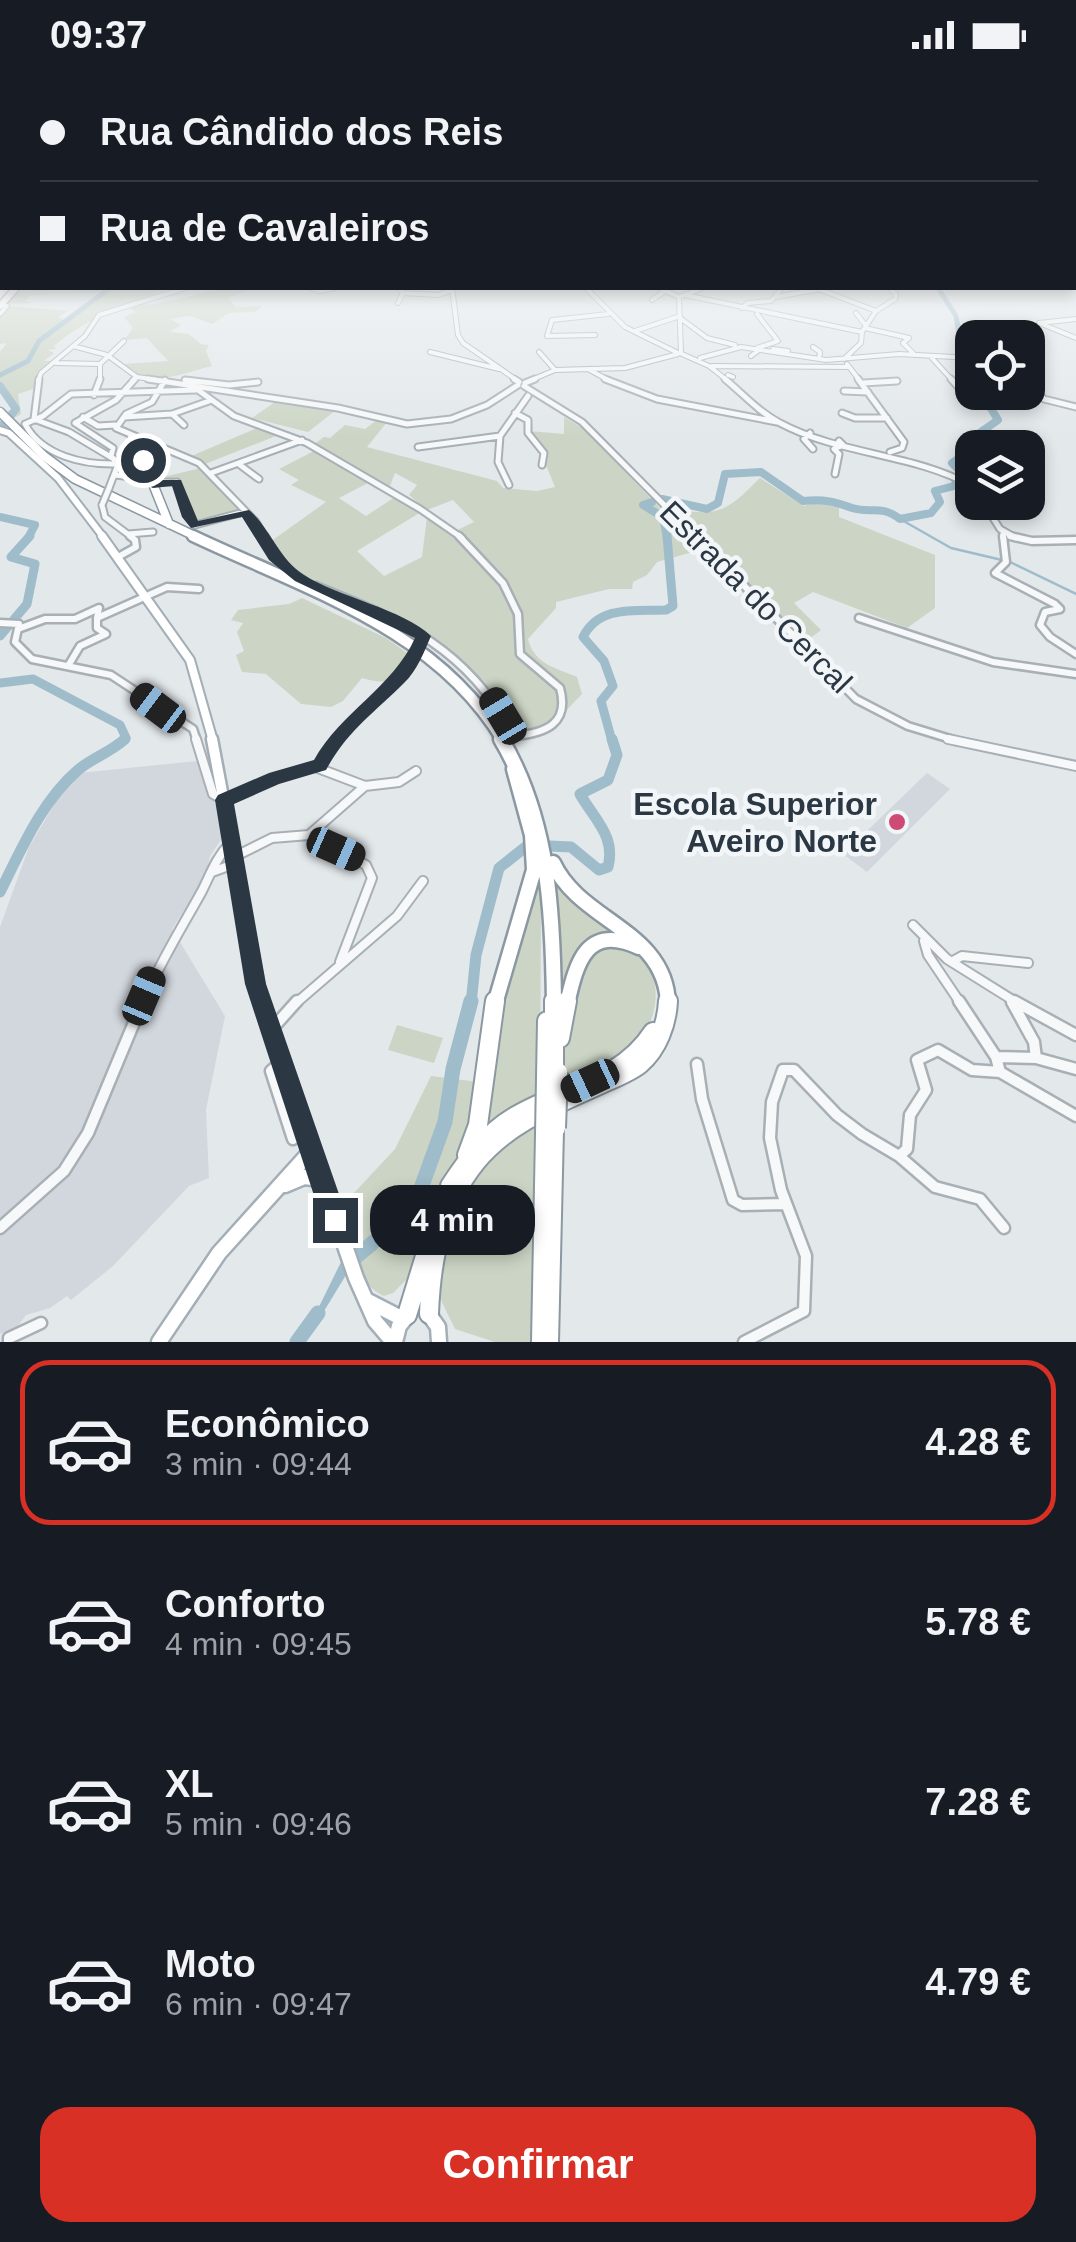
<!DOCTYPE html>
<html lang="pt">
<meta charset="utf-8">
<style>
body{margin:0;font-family:Arial,sans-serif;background:#20242c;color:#f1f3f6;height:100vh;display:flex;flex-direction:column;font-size:38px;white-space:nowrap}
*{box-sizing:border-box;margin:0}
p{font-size:32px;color:#9ea1a6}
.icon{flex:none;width:55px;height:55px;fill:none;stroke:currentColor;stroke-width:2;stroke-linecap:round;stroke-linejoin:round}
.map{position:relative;height:1272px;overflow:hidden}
.panel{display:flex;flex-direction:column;background:#171b24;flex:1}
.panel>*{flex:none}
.banner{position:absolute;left:0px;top:0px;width:1078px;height:220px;box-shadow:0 5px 15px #0003;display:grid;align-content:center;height:220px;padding:0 40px;background:#171b24}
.fabs{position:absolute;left:955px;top:250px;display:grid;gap:20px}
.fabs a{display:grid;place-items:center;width:90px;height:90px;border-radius:20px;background:#171b24;box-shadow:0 5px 15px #0003;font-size:50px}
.end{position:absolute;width:45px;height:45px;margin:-22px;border:12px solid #2b3844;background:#fff;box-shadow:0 0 0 5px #fff}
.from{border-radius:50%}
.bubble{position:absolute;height:70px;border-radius:30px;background:#171b24;box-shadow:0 5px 15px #0003;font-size:32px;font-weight:700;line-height:70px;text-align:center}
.car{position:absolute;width:30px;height:60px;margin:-30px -15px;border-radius:12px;box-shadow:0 0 8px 2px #0007;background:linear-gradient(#222 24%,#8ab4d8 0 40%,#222 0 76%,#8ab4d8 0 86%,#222 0)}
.banner b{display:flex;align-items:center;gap:35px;height:95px;font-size:38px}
.banner b+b{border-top:2px solid #363941}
.banner i{width:25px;height:25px;background:#f1f3f6}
ul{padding:18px 0 0;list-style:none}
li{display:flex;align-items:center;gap:30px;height:165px;margin:0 20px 15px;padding:0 20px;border:5px solid transparent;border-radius:30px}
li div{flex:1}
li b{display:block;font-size:38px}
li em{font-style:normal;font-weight:700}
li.active{border-color:#d93025}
li>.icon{width:90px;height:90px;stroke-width:1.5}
.button{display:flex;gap:20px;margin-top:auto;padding:20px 40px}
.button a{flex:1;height:115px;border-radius:30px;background:#d93025;color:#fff;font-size:40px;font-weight:700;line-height:115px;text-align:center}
.status{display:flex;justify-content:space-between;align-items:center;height:70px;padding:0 50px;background:#171b24;direction:ltr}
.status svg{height:28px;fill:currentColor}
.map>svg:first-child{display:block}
</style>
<div class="status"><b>09:37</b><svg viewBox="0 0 49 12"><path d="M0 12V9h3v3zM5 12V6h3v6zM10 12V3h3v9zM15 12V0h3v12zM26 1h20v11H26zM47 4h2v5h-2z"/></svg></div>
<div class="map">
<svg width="1076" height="1272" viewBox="0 0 1076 1272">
<rect width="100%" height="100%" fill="#e3e8eb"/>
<path fill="#d2d7dd" d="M197 691 218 741 222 768 210 786 206 806 172 859 225 946 206 1040 209 1108 189 1116 113 1196 71 1230 67 1226 50 1238 26 1245 17 1257 0 1264V857L29 777 61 723 79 703Z
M927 703 950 719 867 802 843 784Z"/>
<path fill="#ccd5c5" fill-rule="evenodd" d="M22 218H168C126 235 89 246 54 276L56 279 48 280 54 283 44 291H54L38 305 33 319 18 324 21 344 13 349 16 334 0 313V282L7 273 0 274V246L9 236 68 241 58 247 65 250 56 260 107 222 30 225 26 231 33 233 4 234Z
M219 218H253L228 228 236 237 262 236 255 242 229 243 212 254 190 246 170 249 181 255 170 262 189 264 201 274 209 275 206 281 212 296C185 302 147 321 123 294L168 291 147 268 124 270 133 258 124 247 136 242 127 236 144 230 145 235C154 235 211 222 219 218Z
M278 330 336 340 308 362 252 348Z
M564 347 584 359 700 480 657 492 647 505 633 512 632 519H609L556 532V538L528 569C534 594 556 598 577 607L582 624C562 644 550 665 517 661L485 612 432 568 304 509 279 488 270 472 326 432 291 415 299 410 279 399 316 380 313 375 324 367 330 368 345 355 365 359 378 349 387 352 367 377 497 411 503 418 537 421 555 417 546 395 547 382 529 361 564 364ZM395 403 417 415 409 425 427 440 453 430 474 452 453 462 427 447 422 487 384 506 357 481 421 442 398 425 366 446 339 428 374 410 390 416Z
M257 358 281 364 205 394 189 387Z
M201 398 240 442 201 452 194 449 181 412 163 407Z
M760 408 804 436 823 430 839 435V447L935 485V538L907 558 813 522 794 533 821 560 804 573 674 439C720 447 727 441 760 408Z
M302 528 386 568 410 585C398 611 389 616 362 608L343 631 331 637 301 634 266 604 242 602 236 585 244 581 237 562 243 553 231 550 238 540 289 534Z
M537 799 541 825 540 1028 478 1070 500 923Z
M554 806 570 828 627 865 591 870 559 949Z
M615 872C627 878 640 882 647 893 667 924 650 971 621 990 604 1000 581 1006 563 1014 564 966 569 922 592 880Z
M397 955 443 968 434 993 388 980Z
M431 1006 479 1012 466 1069 427 1144 408 1208 393 1223 384 1226C354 1213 348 1168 338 1140L395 1079Z
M538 1049 532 1272H495L455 1259 433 1214 448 1150 479 1097Z"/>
<path fill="#9fbccb" d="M415 1125 418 1130 377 1179 346 1205 321 1246 311 1253 342 1190Z"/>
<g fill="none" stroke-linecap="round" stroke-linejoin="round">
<path stroke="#9fbccb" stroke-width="2.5" d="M900 449 951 478 1002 490
M1010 492 1076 524"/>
<path stroke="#9fbccb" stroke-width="5" d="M938 218 956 246 962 280 972 286
M0 305 28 291 39 271 110 218"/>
<path stroke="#9fbccb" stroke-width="8" d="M0 316 16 339 0 358
M662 429 707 439 718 433 725 404 761 402 803 431C824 429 833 431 852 438 872 444 880 434 900 449L931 443 940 432 935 421 954 416 961 402 952 393 965 384 968 371 998 350 981 322
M652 432 643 435 663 447 667 468
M0 447 35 455 28 468"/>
<path stroke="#9fbccb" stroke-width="9" d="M0 566 27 534 35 494 11 487 30 466
M0 613 33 609 120 655 126 668 122 671
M612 671 601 631 613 616 604 591 583 567C599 535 635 541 666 540L673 536 667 466"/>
<path stroke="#9fbccb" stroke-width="11" d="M0 822C21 780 41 732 78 700 92 688 111 682 125 669
M471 934 476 885 499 798 528 775 571 777 599 800 608 797C616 766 594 749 580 724L608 710 617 685 612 669"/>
<path stroke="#9fbccb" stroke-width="15" d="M420 1121 445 1052 453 999 471 931
M297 1272 318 1243"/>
<g stroke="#a8b0b6" stroke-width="6">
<path id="minor-far4" d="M310 218 320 221 335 218
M398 218 403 223 398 233
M452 218 458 265 463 273 518 311
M586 218 625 257 678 283
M659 218 679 227
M816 218 876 241 862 262 861 273 844 289
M403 223 438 225 452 220
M685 225 862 262
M775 227 820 219
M652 230 665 221
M742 238 748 233 771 231 782 218
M876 241 895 229 896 224 889 218
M856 243 866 256
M0 244 7 236 4 235
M757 244 778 271 757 278
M680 248 707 268 735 275
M1076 249 1039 253 1076 268
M865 258 909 268 903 273 913 283
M635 261 680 246
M595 265 547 266 552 250 608 244
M73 276 107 285 137 307 164 311
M813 277 820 282 819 289
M773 279 788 281
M430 282 499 299
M539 282 555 300
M681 282 679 227 703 218
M682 284 709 296 728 311
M751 286 759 280
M930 286 953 311
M700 288 741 277 826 290 899 284 972 288
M56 293 100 294
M847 294 860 311
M712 296 847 297
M588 299 610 311
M728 305 733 307
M185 310 195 311
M38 311 41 303 85 266 99 245 185 218
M100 311V294L124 271
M132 311 136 307
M529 311 555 300 625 298 678 284"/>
</g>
<g stroke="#a8b0b6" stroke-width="9">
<path id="minor-far3" d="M39 309 34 349 69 362 114 389 117 397 109 418
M148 309 338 338 407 354 451 349 487 335 518 315
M514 309 519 312
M605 309 657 329 777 352
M725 309C743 324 759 342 780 353 840 385 912 383 972 416
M858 309 904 372 902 378 890 382
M951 309 960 319
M165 310 152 332 126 344 116 358 199 393 256 452 265 468
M185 310 229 315 258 312
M525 313 535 309
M863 313 897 311
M524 316 582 352 697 468
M1028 316 1044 329 1076 337
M201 318 198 320 234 346 307 373 420 439 462 468
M844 321 868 322
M94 325 100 309
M515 343 528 350V363L544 383 542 395
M842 343 855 348H887
M172 344 184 355
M83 347 98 356 115 355
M124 347 172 344 209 331
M810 363 804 369 813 379
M130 365 138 383 152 397 138 407
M500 366 498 392 509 415
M418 377 500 366 528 326
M111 386 113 378 75 353 116 330 135 309
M117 394C84 395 42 386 25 354L43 346 71 324 196 320
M240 395 259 409
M211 403 302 370
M835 404 839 384 834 379 843 375 839 371
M115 405C138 407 155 414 177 412L188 447 195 455 244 442
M983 432 1000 459 1016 468
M102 435 105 447 133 468
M128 464 153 462
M1003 464V468"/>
</g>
<g stroke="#a8b0b6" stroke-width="11">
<path id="minor-far2" d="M130 466 135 470
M264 466 281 495 304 511
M695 466 856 629 908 656 957 671
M1003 466 1006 492 995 503 1055 534 1060 539 1045 542 1040 555 1050 567 1076 584
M1010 466 1032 471 1076 470
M118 487 136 477 135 470
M316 516C408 553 464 577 515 666 545 663 570 654 560 618L520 584 518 544 503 513 459 466
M859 548 993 592 1076 604
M0 553 19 554 15 572 32 589 111 605 193 659 197 671
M18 559 45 549H75L99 538 97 548 167 517 199 519
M68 596 80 576 106 564 97 558V548
M336 671 411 593"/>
</g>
<g stroke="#a8b0b6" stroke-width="12">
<path id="minor-far1" d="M196 669 213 724 224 730 275 708 320 695 338 669
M948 669 1076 696
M315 697 365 716
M309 765 366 795 372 808 340 892
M234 787 272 768 309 765 365 716 399 712 416 701
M212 802 234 794
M913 855 947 889 1019 934
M924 871 928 885 961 934
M953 891 962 886 1028 893
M142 934C159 894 181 859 202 821 211 803 216 788 230 773
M295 934 397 846 423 811"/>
</g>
<g stroke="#a8b0b6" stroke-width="15">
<path id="minor" d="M1014 931 1076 965
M1012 932 1034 972 1036 988
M272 959 297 931
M996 987 1036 988 1076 999
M280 993 271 1001 293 1069
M697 994 702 1029 733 1130 742 1135 785 1134
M1000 1002 1076 1046
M899 1086 907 1079 910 1045 926 1020 917 990 938 980 972 1000 1000 1002 996 987 959 931
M0 1158 64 1101 88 1063 143 931
M9 1272V1268L41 1253
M744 1272 804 1241 806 1186 781 1120 770 1068 772 1032 783 1000H794L837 1045 862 1064 899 1086 935 1117 980 1129 1004 1158"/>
</g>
<g stroke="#a3aeb7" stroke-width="10">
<path id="major-far3" d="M0 360 9 363 58 408 104 468"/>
</g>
<g stroke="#a3aeb7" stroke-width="12">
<path id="major-far2" d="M102 466 190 590 213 671"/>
</g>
<g stroke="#a3aeb7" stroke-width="15">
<path id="major-far1" d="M212 669 262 934"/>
</g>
<g stroke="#a3aeb7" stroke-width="19">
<path id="major" d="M261 931 356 1208 375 1251 393 1272
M285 1115 304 1107 321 1109
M366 1230 403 1249
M428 1243 438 1257 439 1272
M159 1272 219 1183 311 1081
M395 1272 399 1256 409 1244"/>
</g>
<g stroke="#8b98a2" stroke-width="9">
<path id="highway-far4" d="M0 236 16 218"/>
</g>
<g stroke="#8b98a2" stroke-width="11">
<path id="highway-far3" d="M0 342 44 386 75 409 199 468
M153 414 169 454"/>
</g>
<g stroke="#8b98a2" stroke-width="15">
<path id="highway-far2" d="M193 466C305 519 437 559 503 671"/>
</g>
<g stroke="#8b98a2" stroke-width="19">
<path id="highway-far1" d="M501 669C549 750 553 842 554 934
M553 793C580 852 666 860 668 934
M495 934 534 800 532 765 514 699
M567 934C577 890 587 854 639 877"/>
</g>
<g stroke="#8b98a2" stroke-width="22">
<path id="highway" d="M560 968 567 931
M554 1004V931
M546 1008 547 951
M467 1085 478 1055 495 931
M450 1116C467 1090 487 1063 514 1047 562 1018 621 1012 653 962
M429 1244C431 1190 441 1135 476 1092 508 1053 555 1035 599 1015 612 1009 629 1003 640 994 658 979 667 953 668 931
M407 1245 437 1147
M541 1272 545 1064
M549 1272 554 1060"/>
</g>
<use href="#minor-far4" stroke="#f6f8f9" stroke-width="4"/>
<use href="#minor-far3" stroke="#f6f8f9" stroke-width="5"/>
<use href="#minor-far2" stroke="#f6f8f9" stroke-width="6"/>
<use href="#minor-far1" stroke="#f6f8f9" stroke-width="8"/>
<use href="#minor" stroke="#f6f8f9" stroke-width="10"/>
<use href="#major-far3" stroke="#fff" stroke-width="6"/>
<use href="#major-far2" stroke="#fff" stroke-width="8"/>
<use href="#major-far1" stroke="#fff" stroke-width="10"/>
<use href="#major" stroke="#fff" stroke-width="14"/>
<use href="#highway-far4" stroke="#fff" stroke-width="6"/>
<use href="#highway-far3" stroke="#fff" stroke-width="8"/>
<use href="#highway-far2" stroke="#fff" stroke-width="10"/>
<use href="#highway-far1" stroke="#fff" stroke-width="14"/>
<use href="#highway" stroke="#fff" stroke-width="18"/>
<g stroke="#a8b0b6" stroke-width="9" stroke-linecap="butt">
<path id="minor-bridge-far1" d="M102 435 109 418"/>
</g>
<g stroke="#a8b0b6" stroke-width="11" stroke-linecap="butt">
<path id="minor-bridge" d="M411 593 422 568"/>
</g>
<g stroke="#8b98a2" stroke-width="22" stroke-linecap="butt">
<path id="highway-bridge" d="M556 1058 558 1002
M545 1064 546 1008"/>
</g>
<use href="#minor-bridge-far1" stroke="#f6f8f9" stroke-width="5"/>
<use href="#minor-bridge" stroke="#f6f8f9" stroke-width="6"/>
<use href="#highway-bridge" stroke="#fff" stroke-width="18"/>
</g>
<linearGradient id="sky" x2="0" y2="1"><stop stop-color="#8bb7dc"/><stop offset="0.51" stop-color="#f2f5f6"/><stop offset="1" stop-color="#f2f5f6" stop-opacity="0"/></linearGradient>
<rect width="1076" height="366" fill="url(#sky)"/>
<path fill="#2b3844" d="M139 387H147L157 398 147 406 155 410H181L198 451 249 440C271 459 278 488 304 505 338 527 403 539 431 566 424 582 417 601 404 613 374 643 347 661 326 700L279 714 234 734 266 914 348 1150 344 1159 335 1163 326 1159 322 1150 245 914 215 730 218 725 269 703 314 690C341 642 393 617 415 568L295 511 269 490 242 447 191 458 182 447 172 416 153 418 134 409V404L144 397Z"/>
<circle fill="#ce4b75" stroke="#f3f6f8" stroke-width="4" cx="897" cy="752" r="10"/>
<g text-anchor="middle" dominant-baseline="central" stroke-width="9" stroke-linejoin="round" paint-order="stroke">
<g font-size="32" fill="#2b3844" stroke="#f3f6f8">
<text transform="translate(756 527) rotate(45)">Estrada do Cercal</text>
</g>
<g font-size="32" font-weight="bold" fill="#2b3844" stroke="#f3f6f8" text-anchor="end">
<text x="877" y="734">Escola Superior<tspan x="877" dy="37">Aveiro Norte</tspan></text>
</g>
</g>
</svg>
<div class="fabs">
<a><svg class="icon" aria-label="locate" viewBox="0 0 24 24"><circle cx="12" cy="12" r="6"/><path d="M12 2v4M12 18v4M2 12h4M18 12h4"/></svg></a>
<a><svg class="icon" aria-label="layers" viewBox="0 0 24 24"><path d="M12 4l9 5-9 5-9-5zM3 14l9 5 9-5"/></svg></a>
</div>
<i class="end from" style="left:143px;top:390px"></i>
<i class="end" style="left:335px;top:1150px"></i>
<div class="bubble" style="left:370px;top:1115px;width:165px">4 min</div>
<i class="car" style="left:158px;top:638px;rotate:307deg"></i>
<i class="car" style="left:503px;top:646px;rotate:329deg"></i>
<i class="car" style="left:336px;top:779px;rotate:114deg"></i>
<i class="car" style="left:144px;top:926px;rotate:23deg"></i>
<i class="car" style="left:590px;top:1011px;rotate:245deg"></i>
<div class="banner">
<b><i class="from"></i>Rua Cândido dos Reis</b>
<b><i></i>Rua de Cavaleiros</b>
</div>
</div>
<section class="panel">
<ul>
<li class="active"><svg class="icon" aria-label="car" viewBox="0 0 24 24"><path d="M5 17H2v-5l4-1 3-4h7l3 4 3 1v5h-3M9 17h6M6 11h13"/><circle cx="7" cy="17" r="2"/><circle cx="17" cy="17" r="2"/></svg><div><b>Econômico</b><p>3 min · 09:44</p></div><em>4.28 €</em></li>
<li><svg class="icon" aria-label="car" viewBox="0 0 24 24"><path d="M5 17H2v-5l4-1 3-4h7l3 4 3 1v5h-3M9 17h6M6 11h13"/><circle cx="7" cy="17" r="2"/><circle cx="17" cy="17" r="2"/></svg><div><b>Conforto</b><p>4 min · 09:45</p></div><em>5.78 €</em></li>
<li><svg class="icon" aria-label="car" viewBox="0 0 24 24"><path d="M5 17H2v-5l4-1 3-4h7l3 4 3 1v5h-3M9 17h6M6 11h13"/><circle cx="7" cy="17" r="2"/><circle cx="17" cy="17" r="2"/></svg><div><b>XL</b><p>5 min · 09:46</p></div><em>7.28 €</em></li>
<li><svg class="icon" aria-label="car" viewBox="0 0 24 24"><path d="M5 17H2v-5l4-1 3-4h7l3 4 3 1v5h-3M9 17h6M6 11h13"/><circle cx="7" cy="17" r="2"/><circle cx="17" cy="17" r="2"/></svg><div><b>Moto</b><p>6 min · 09:47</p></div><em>4.79 €</em></li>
</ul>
<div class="button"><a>Confirmar</a></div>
</section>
